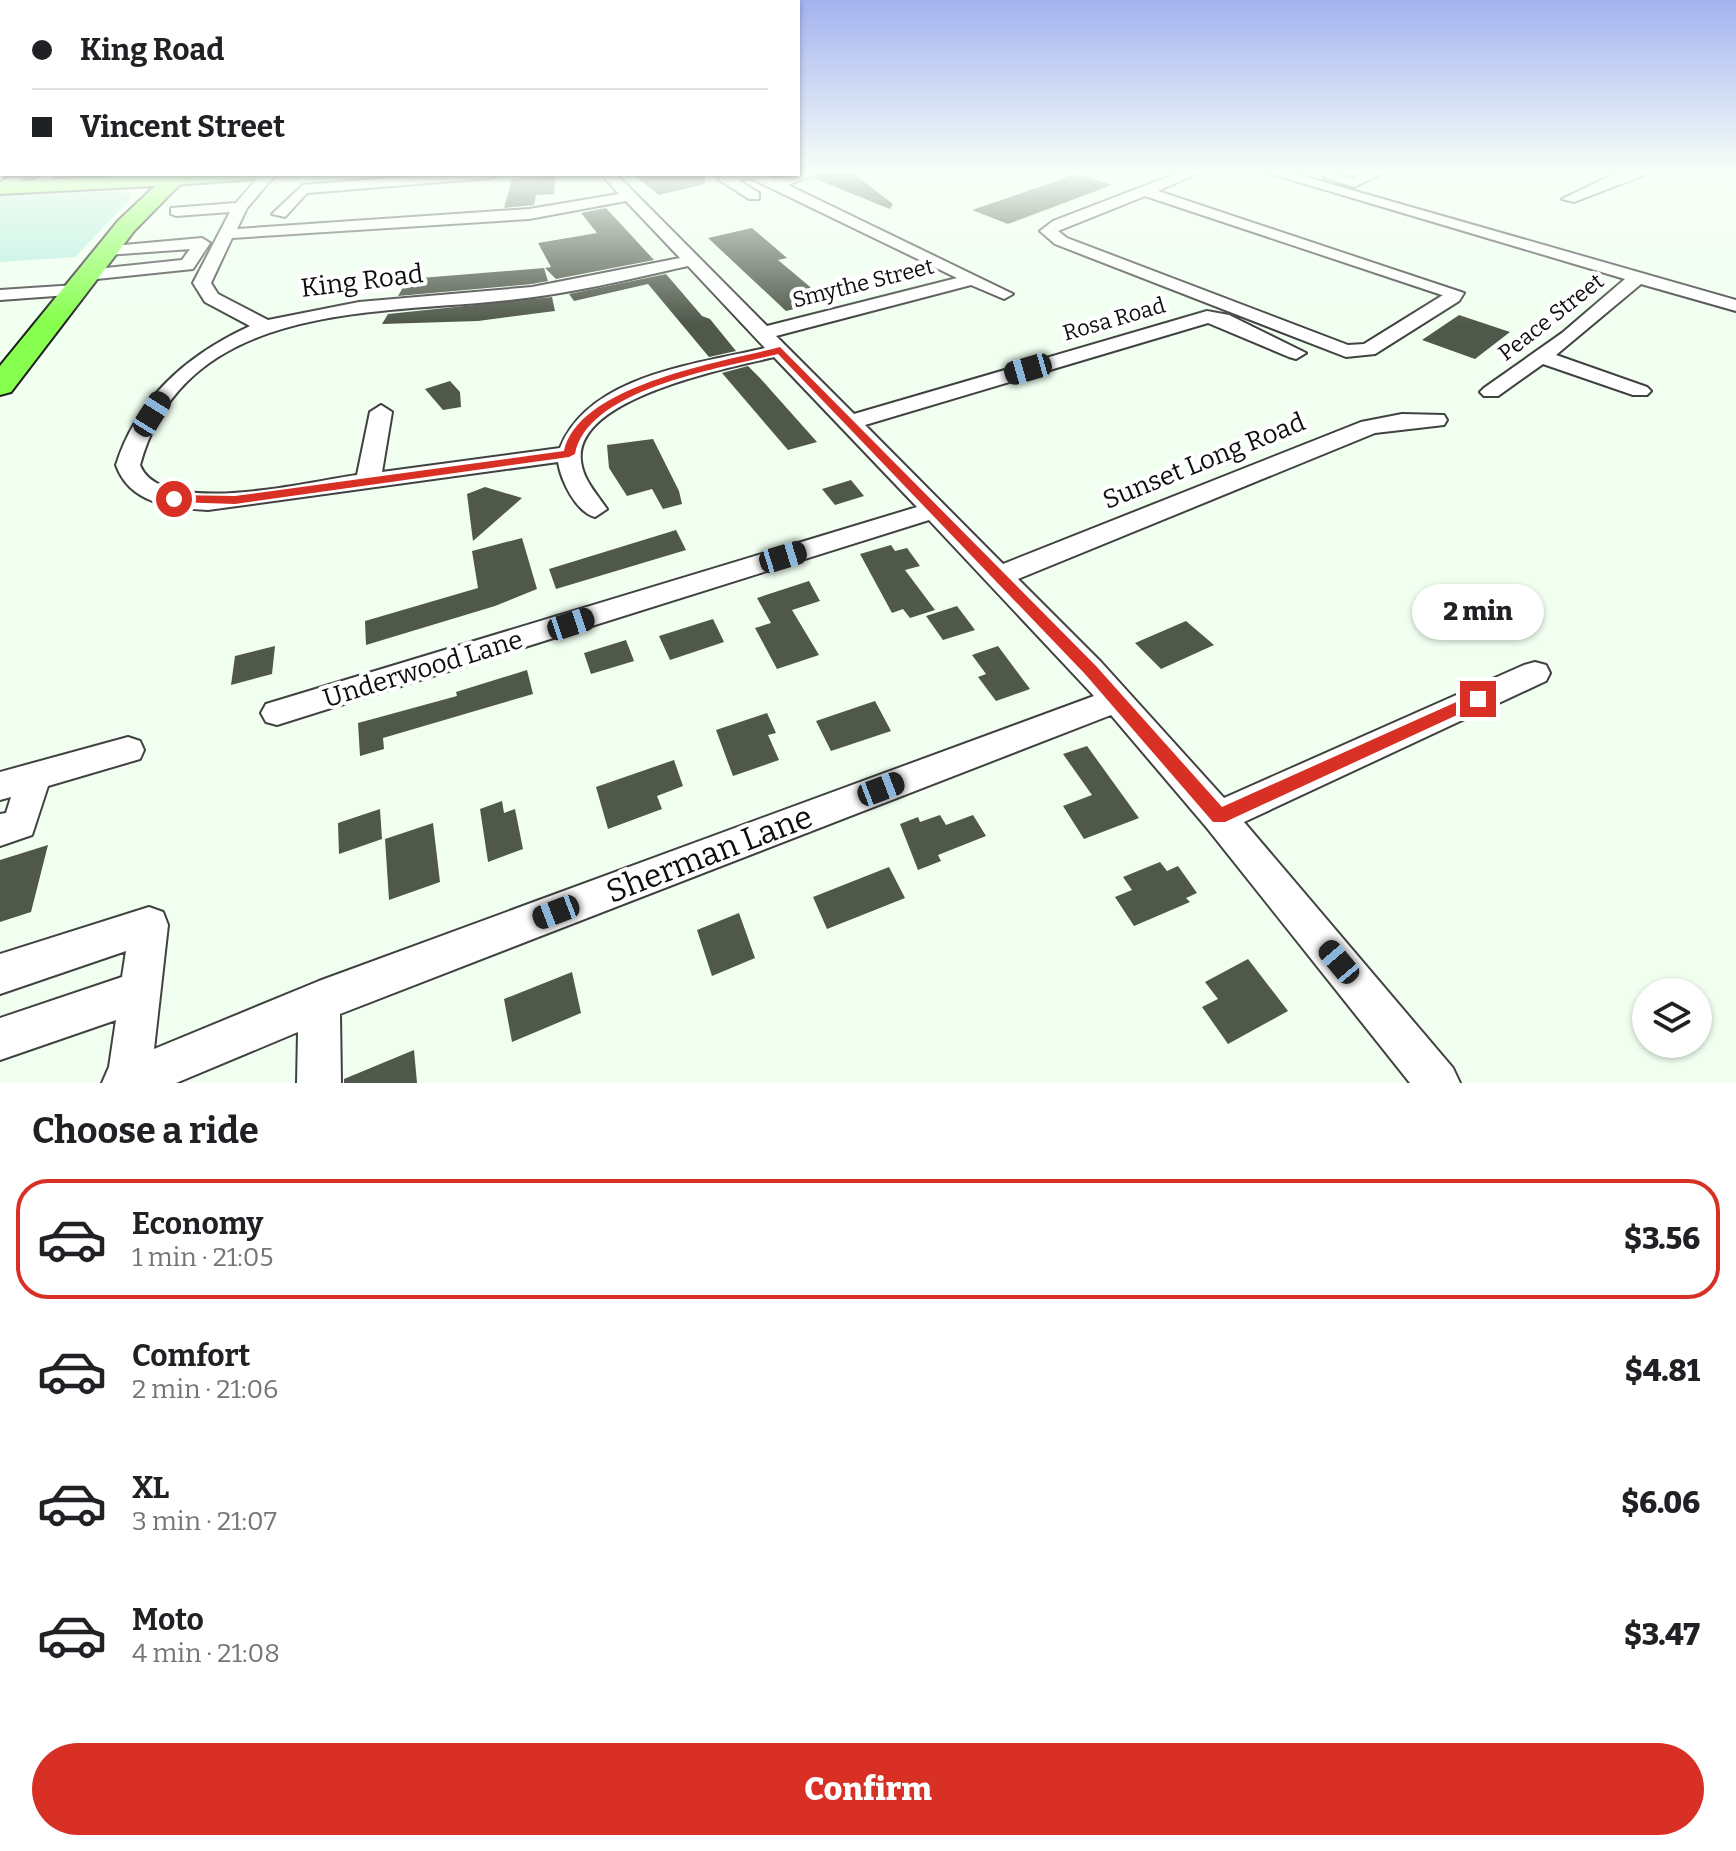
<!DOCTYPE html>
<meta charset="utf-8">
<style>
body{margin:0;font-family:Bitter,serif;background:#f2f2f2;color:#202124;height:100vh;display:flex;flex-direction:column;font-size:30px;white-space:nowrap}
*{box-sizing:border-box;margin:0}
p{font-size:26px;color:#757577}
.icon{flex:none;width:44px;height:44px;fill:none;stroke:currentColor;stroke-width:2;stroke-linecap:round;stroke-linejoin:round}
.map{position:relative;height:1083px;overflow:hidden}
.side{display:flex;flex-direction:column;background:#fff;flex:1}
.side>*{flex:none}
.guide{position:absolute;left:0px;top:0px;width:800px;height:176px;box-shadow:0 2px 6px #0004;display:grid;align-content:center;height:176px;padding:0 32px;background:#fff}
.controls{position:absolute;left:1632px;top:978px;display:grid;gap:16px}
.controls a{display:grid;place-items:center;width:80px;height:80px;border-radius:50%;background:#fff;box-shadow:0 2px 6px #0004;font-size:40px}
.end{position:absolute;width:36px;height:36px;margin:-18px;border:10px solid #d93025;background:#fff;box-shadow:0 0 0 4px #fff}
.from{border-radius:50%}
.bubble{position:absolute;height:56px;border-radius:28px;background:#fff;box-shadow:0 2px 6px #0004;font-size:26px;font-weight:800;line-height:56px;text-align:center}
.car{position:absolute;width:24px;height:48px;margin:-24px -12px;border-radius:10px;box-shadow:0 0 6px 2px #0007;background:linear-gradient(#222 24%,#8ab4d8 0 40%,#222 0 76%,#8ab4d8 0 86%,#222 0)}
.guide b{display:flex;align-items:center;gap:28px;height:76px;font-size:30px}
.guide b+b{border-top:2px solid #e0e0e0}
.guide i{width:20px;height:20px;background:#202124}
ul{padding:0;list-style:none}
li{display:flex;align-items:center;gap:24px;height:120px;margin:0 16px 12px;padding:0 16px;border:4px solid transparent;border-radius:32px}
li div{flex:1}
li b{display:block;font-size:30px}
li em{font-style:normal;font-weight:800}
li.current{border-color:#d93025}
li>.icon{width:72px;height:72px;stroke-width:1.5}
h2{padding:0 32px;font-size:36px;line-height:96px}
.action{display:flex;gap:16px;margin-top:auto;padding:16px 32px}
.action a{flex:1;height:92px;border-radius:48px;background:#d93025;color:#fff;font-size:32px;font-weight:800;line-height:92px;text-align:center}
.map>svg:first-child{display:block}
</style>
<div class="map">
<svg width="1736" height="1083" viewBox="0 0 1736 1083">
<rect width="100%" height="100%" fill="#f0fff0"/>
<path fill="#b5eedd" d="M118 191 130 194V199L75 257 0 262V196Z"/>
<path fill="#4f584a" d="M827 171H850L893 204 890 209 813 178Z
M633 174H704L705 184 659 195Z
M1077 174 1112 185 1008 224 972 210Z
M556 175 554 194 536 195 534 205 504 208 512 179Z
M606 208 654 260 556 279 545 268 551 267 538 243 597 233 581 213Z
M752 228 787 258 778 260 827 301 786 311 708 238Z
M544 268 548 281 532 284 398 296 408 279Z
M666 274 702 316 710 319 736 351 709 357 648 284 574 301 569 294Z
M552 297 555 311 478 321 382 324 388 314Z
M1459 315 1510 332 1475 359 1422 340Z
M748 366 759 377 817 442 788 450 722 373Z
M450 381 460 392 461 407 443 410 425 389Z
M653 439 679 491 682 504 663 509 652 489 627 496 609 468 607 445Z
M851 480 864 496 835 505 822 489Z
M485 487 522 498 473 541 467 494Z
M676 530 686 550 556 589 549 569Z
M522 538 537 589 495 606 366 645 365 621 478 588 472 551Z
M891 545 895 551 907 548 920 566 905 570 935 610 910 618 903 609 892 613 860 554Z
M809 581 820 601 792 610 819 655 777 669 755 628 771 623 757 598Z
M957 606 975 630 943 640 926 616Z
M713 619 724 642 670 660 659 636Z
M1186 621 1214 645 1161 669 1135 643Z
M626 640 634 661 591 674 584 653Z
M275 646 272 674 231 685 235 656Z
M998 646 1030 689 996 701 978 677 986 674 972 655Z
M527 670 533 694 383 738 384 749 360 756 358 723 457 696 456 692Z
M875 701 891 731 831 751 816 721Z
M767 713 776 733 768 735 779 760 733 776 716 730Z
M1087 746 1139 818 1084 839 1063 806 1092 795 1063 754Z
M674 760 683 786 657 796 662 809 608 829 596 787Z
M502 801 504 813 515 809 523 849 488 862 480 809Z
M380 809 382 839 339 854 338 823Z
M940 815 946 825 973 815 986 836 938 855 941 861 918 870 900 824 918 817 920 822Z
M433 823 440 882 389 900 385 839Z
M48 845 31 912 0 922V860Z
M1160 862 1167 871 1178 866 1197 893 1186 898 1190 902 1134 926 1115 897 1132 890 1123 877Z
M889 867 905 898 827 929 813 897Z
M739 913 755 958 712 976 697 930Z
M1248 959 1288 1011 1228 1044 1202 1007 1218 999 1205 982Z
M572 972 581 1013 512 1042 504 999Z
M414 1050 417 1083H344V1079Z"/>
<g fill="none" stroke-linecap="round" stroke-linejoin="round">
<g stroke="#414141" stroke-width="4">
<path id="minor" d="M802 171H824L788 185 1013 294 1004 299 971 285 776 336 854 414 1207 311 1229 315 1306 353 1296 359 1289 357 1208 323 865 425 1003 564 1361 422 1402 414 1444 415 1447 420 1444 425 1375 433 1018 579 1101 662 1224 798 1524 665 1535 662 1546 665 1550 673 1546 681 1244 822 1453 1068 1460 1083H1410L1207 828 1111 715 340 1014 341 1083H297L298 1032 176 1083H102L109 1067 116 1020 0 1060V1018L122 977 126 951 0 994V954L149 907 163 912 168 925 154 1049 319 981 1094 696 929 520 277 725 266 722 261 713 266 704 917 507 774 357C730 368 573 397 581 461 583 480 597 494 607 509L595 517C576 512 561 481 558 462L208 510C171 508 130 504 116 465 137 398 189 354 250 326L205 302 193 283 230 212 176 216 171 214V208L236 203 261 174H276L247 208 237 229 529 209 619 194 601 174H616L767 326 957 278 750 178 738 180 759 193V199H749L718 179C731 169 761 172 776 179ZM626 201 680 258 532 287 359 302 268 320 218 294 211 283 232 238 529 219ZM688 266 765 348C697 364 589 375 560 448L382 472 392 412 381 405 370 412 357 475C311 481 161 519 140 465 185 300 376 315 509 300 570 294 629 279 688 266Z
M1183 171H1203L1158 191 1464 293 1459 301 1375 354 1346 357 1055 244 1040 231 1053 221ZM1145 196 1442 295H1443L1364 344 1348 345 1067 238 1058 231Z
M1262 171H1285L1736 300V311L1641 284 1556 355 1647 387 1651 391 1647 395H1633L1543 364 1498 396H1484L1480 392 1484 388 1562 333 1625 279Z
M1369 171H1388L1354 187 1324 177 1331 173 1353 178Z
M1630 171H1655L1574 202 1562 199 1610 176Z
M13 174H29L7 191 0 192V183Z
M43 174H59L40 189H30V183Z
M438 174H498L491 178 307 193 285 217 272 214 303 185Z
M202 238 210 243 193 269 87 280 78 275 87 270 182 260 190 249 107 255 99 250 101 247Z
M76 285 85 290 82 294 0 300V290Z
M128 737 140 741 144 750 140 759 48 786 32 835 0 846V814L6 813 11 797 0 800V772Z"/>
</g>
<g stroke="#1f1f1f" stroke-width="4">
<path id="major" d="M265 174 256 179 175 185 166 179 173 174Z"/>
</g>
<g stroke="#1f1f1f" stroke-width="4">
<path id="highway" d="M151 174H180L185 179 134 231 11 392 0 395V366L118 221 155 186 0 194V182Z"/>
</g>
<use href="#minor" fill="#fff" fill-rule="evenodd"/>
<use href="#major" fill="#63ff60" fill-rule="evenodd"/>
<use href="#highway" fill="#86ff4e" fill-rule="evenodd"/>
</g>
<linearGradient id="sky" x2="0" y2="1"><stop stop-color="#a3b2f0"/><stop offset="0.53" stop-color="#f8fff8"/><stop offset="1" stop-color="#f8fff8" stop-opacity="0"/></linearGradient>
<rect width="1736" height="323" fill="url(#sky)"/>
<path fill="#d93025" d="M780 347 1096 666 1222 807 1472 695 1478 693 1486 699 1483 703 1225 822H1213L1085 674 778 354C723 368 588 388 575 454L569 457 235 504 174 502 168 499 174 495 235 496 564 451C579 384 723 362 780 347Z"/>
<g text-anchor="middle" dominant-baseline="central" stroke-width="8" stroke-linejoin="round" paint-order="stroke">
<g font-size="22" fill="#0e0e0e" stroke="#fff">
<text transform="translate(863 283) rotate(-14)">Smythe Street</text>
<text transform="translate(1551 317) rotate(-38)">Peace Street</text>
<text transform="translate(1114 319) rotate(-16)">Rosa Road</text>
</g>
<g font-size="26" fill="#0e0e0e" stroke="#fff">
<text transform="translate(362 281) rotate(-7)">King Road</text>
<text transform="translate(1204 461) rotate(-22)">Sunset Long Road</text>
<text transform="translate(423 669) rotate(-17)">Underwood Lane</text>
</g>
<g font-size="32" fill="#0e0e0e" stroke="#fff">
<text transform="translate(709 854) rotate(-21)">Sherman Lane</text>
</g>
</g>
</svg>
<div class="controls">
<a><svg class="icon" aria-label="layers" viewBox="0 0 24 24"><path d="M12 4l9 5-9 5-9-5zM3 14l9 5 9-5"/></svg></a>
</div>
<i class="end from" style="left:174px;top:499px"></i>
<i class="end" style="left:1478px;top:699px"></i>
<div class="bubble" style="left:1412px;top:584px;width:132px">2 min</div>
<i class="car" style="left:1028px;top:369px;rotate:254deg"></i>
<i class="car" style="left:152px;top:414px;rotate:32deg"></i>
<i class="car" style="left:783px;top:557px;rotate:73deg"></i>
<i class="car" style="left:571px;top:624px;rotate:72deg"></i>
<i class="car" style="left:881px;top:789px;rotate:69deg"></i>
<i class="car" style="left:556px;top:912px;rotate:249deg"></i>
<i class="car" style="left:1339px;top:962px;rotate:320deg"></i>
<div class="guide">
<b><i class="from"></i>King Road</b>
<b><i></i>Vincent Street</b>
</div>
</div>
<section class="side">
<h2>Choose a ride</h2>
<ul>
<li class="current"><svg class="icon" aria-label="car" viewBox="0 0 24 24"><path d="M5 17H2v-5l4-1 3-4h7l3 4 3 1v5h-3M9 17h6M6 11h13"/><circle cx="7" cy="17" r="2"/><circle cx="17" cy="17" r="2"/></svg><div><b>Economy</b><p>1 min · 21:05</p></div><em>$3.56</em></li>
<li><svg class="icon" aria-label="car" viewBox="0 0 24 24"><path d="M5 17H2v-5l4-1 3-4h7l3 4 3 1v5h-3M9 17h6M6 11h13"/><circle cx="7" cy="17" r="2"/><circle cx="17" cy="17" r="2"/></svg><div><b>Comfort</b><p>2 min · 21:06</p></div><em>$4.81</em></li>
<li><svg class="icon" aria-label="car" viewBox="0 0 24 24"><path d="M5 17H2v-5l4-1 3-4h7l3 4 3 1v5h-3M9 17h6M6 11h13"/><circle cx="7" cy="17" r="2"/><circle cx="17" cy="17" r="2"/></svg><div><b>XL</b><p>3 min · 21:07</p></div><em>$6.06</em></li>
<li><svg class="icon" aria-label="car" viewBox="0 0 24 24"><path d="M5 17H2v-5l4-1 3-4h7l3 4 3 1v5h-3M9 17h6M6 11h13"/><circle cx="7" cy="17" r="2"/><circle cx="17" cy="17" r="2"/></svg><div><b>Moto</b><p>4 min · 21:08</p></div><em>$3.47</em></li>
</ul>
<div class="action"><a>Confirm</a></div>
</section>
